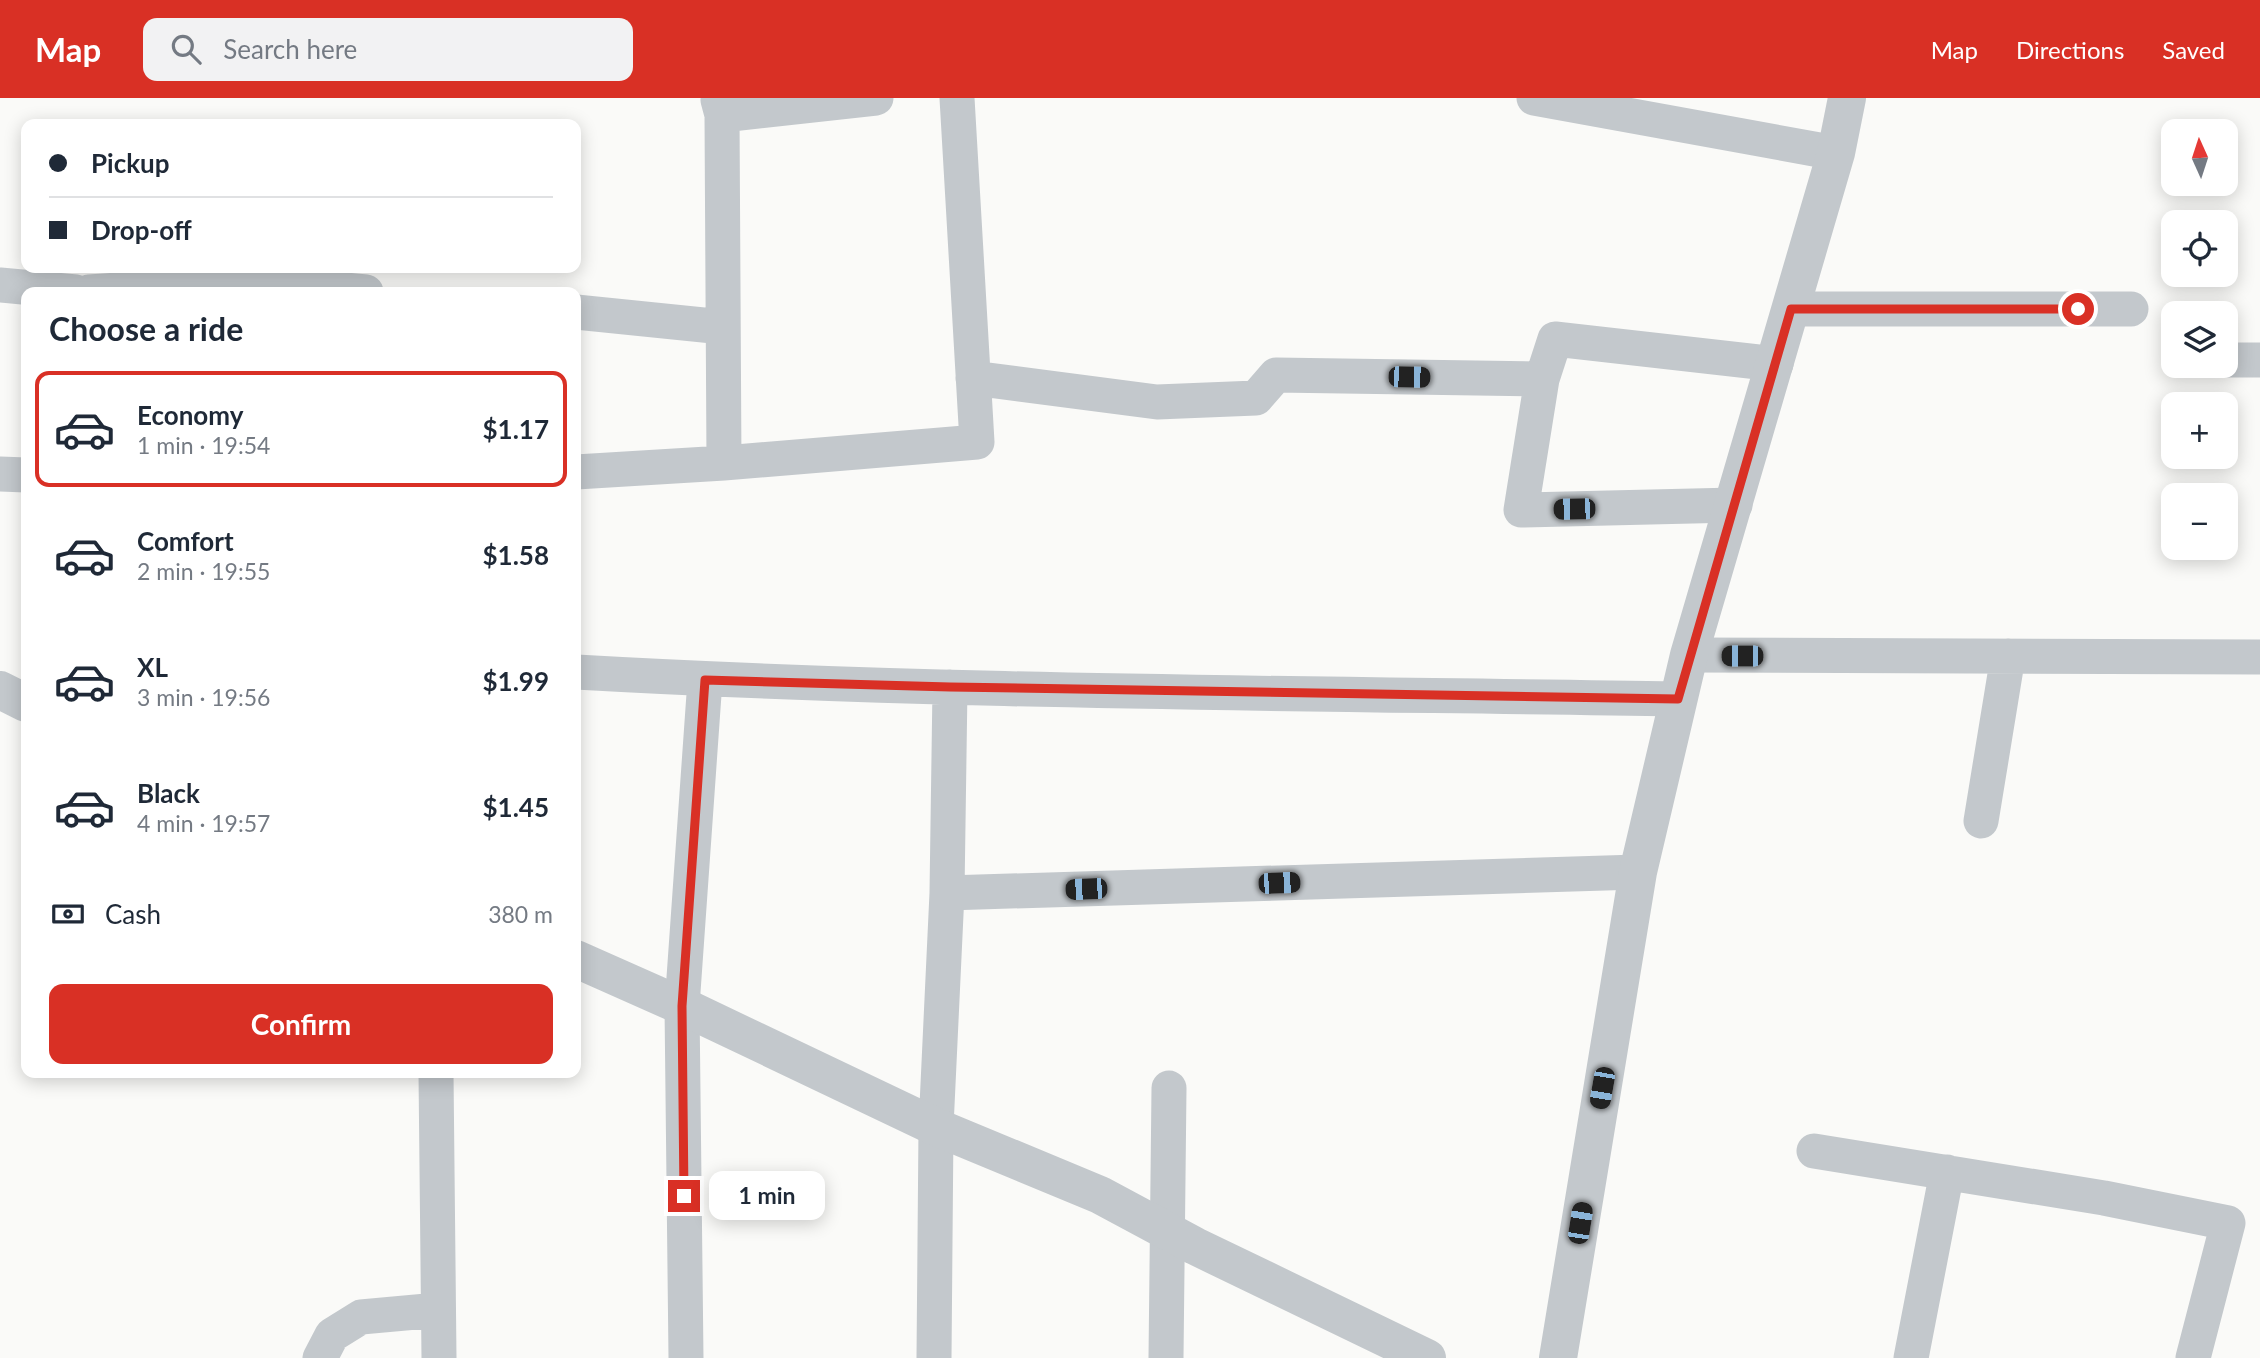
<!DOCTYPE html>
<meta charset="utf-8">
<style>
body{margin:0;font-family:Lato,sans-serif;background:#f2f2f3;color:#1f2937;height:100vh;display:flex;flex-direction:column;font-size:26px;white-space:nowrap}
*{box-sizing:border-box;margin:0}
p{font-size:23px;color:#747a83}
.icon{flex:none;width:38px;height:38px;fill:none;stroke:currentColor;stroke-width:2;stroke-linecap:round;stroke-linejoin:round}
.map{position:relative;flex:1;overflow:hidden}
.drawer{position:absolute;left:21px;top:189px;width:560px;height:791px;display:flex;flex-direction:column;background:#fff;border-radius:14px;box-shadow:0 4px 18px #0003}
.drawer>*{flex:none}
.hud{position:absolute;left:21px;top:21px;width:560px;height:154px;border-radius:14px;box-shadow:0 4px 18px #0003;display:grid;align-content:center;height:154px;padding:0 28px;background:#fff}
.needle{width:46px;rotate:357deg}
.buttons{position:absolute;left:2161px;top:21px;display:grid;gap:14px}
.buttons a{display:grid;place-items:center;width:77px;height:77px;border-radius:14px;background:#fff;box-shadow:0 4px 18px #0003;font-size:35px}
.end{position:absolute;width:32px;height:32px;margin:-16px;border:9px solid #d93025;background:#fff;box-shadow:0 0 0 4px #fff}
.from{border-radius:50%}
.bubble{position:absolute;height:49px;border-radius:14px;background:#fff;box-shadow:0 4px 18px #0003;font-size:23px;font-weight:700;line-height:49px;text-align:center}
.car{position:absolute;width:21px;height:42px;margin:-21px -10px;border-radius:9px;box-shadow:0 0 5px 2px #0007;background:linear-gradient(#222 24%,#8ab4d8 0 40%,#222 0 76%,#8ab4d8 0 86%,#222 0)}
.hud b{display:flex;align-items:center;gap:24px;height:66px;font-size:26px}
.hud b+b{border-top:2px solid #e0e1e3}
.hud i{width:18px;height:18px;background:#1f2937}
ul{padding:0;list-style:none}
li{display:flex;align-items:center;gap:21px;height:116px;margin:0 14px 10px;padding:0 14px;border:4px solid transparent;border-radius:14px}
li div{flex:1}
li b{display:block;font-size:26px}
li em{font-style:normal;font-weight:700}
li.active{border-color:#d93025}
li>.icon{width:63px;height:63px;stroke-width:1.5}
h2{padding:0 28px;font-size:32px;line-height:84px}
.pay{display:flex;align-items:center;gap:18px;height:77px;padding:0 28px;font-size:26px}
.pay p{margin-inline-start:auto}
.action{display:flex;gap:14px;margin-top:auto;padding:14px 28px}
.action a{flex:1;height:80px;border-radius:14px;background:#d93025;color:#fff;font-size:28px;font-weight:700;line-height:80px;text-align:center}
header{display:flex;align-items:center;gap:42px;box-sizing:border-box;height:98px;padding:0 35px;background:#d93025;color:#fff}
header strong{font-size:33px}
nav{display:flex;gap:38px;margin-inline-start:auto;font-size:24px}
.search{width:490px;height:63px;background:#f2f2f3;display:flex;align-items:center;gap:18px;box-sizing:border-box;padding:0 24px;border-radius:14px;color:#747a83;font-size:26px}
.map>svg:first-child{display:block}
</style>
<header>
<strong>Map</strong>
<div class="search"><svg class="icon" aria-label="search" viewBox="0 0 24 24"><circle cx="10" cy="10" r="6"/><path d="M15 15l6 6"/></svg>Search here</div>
<nav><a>Map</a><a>Directions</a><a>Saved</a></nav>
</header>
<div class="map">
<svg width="2260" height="1260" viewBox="0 0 2260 1260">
<rect width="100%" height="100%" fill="#fafaf8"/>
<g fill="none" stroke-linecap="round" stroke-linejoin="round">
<path stroke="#c3c8cc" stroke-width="35" d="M1534 0 1836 55
M718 2 722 17 724 365
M722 17 876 0
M0 187 76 194
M89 194 251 183 366 194
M1791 211H2131
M576 214 723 229
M2226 262H2260
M973 280 1157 304 1256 300 1276 277 1542 281
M576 374 724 365 977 344 957 0
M0 376 26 377
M1735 407 1521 412 1542 281 1555 241 1776 266
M1689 557 2260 559
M576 574C943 595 1310 595 1678 601
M1981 723 2008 558
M947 795 1638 774
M436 975 439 1260
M1814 1053 2104 1100 2228 1125 2193 1260
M320 1260 332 1237 361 1219 438 1212
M686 1260 682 908 705 582
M934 1260 936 1029 947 795 950 589
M1166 1260 1169 990
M1911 1260 1947 1074"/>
<path stroke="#c3c8cc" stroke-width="38" d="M0 592 26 605
M576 861 682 908 936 1029 1100 1097 1195 1148 1427 1260
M1558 1260 1638 774 1689 557 1836 55 1847 0"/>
</g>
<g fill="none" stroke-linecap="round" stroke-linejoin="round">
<path stroke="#d93025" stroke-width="9" d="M684 1098 682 908 705 582 950 589 1678 601 1791 211H2078"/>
</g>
</svg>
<div class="buttons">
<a><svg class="needle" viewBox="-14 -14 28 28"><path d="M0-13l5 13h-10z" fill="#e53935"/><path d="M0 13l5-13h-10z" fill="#747a83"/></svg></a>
<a><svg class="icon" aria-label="locate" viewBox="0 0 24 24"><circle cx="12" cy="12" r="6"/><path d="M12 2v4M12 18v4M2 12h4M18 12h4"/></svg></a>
<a><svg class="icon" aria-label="layers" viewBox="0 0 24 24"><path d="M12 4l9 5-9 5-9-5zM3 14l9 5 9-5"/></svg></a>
<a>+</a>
<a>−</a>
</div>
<i class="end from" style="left:2078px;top:211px"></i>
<i class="end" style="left:684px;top:1098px"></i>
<div class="bubble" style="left:709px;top:1073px;width:116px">1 min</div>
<i class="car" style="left:1409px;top:279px;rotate:91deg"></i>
<i class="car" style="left:1574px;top:411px;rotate:269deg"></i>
<i class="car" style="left:1742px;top:558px;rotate:270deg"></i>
<i class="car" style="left:1279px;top:785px;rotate:88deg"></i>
<i class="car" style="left:1086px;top:791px;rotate:268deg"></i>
<i class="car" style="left:1602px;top:990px;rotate:190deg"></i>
<i class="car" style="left:1580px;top:1125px;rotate:9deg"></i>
<div class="hud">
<b><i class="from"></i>Pickup</b>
<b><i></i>Drop-off</b>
</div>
<section class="drawer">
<h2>Choose a ride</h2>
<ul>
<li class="active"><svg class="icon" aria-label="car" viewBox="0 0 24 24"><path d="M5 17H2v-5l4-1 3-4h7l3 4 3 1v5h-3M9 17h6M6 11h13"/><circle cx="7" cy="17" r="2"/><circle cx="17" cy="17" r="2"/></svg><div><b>Economy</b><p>1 min · 19:54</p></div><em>$1.17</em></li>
<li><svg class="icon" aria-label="car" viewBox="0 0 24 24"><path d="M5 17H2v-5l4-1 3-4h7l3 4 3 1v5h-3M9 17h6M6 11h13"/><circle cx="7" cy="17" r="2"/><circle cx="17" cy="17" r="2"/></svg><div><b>Comfort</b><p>2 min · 19:55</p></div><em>$1.58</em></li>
<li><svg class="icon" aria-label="car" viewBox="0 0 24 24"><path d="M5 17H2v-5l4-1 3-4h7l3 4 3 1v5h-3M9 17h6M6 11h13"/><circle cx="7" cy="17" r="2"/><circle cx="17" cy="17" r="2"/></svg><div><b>XL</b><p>3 min · 19:56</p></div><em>$1.99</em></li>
<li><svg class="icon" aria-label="car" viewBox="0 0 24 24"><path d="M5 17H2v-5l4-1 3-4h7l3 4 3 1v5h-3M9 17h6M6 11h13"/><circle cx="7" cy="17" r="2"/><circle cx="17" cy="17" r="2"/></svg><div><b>Black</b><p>4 min · 19:57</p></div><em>$1.45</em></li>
</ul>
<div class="pay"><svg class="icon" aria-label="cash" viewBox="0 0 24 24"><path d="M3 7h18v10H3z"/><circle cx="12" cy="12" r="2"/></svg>Cash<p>380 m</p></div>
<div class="action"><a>Confirm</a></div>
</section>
</div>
